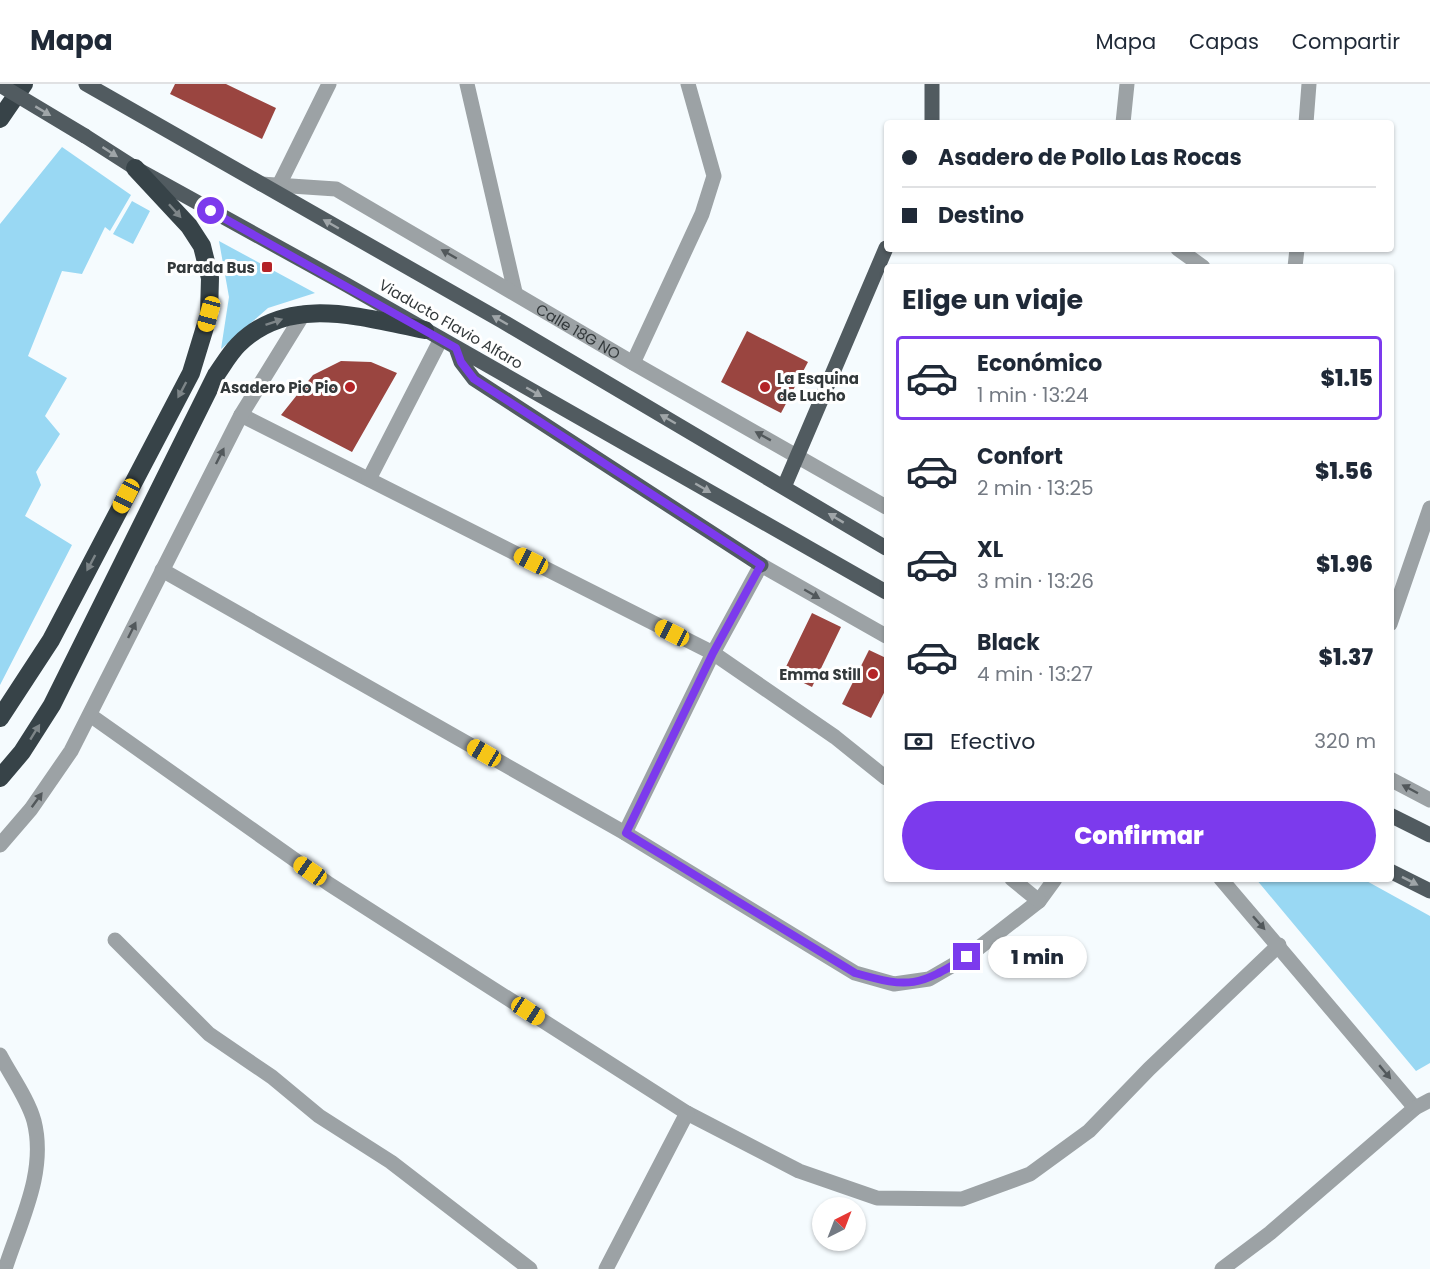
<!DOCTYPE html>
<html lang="es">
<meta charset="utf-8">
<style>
body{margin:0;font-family:Poppins,sans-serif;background:#f6f6f7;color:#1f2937;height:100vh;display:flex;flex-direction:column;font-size:22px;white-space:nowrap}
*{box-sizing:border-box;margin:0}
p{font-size:20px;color:#747a83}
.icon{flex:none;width:33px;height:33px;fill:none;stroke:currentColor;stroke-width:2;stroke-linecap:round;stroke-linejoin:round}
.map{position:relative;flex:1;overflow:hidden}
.panel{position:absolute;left:884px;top:180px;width:510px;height:618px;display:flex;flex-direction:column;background:#fff;border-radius:6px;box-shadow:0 2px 4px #0004}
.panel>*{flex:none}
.hud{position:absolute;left:884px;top:36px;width:510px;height:132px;border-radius:6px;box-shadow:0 2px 4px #0004;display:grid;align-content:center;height:132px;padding:0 18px;background:#fff}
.needle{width:39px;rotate:42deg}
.controls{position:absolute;left:812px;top:1113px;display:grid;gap:12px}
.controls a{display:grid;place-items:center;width:54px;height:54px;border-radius:50%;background:#fff;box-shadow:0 2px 4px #0004;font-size:30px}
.end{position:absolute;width:27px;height:27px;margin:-14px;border:8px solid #7c3aed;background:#fff;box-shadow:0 0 0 3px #fff}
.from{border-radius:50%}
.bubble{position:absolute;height:42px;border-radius:21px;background:#fff;box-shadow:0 2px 4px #0004;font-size:20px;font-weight:800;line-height:42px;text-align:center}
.car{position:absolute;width:18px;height:36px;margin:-18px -9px;border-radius:8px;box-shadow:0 0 4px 2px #0007;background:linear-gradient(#f5c518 24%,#345 0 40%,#f5c518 0 76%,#345 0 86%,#f5c518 0)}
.hud b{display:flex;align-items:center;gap:21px;height:57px;font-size:22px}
.hud b+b{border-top:2px solid #e0e1e3}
.hud i{width:15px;height:15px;background:#1f2937}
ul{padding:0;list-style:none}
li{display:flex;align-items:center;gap:18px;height:84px;margin:0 12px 9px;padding:0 6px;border:3px solid transparent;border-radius:6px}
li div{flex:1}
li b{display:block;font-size:22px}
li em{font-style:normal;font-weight:800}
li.selected{border-color:#7c3aed}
li>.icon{width:54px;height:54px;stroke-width:1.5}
h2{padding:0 18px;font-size:27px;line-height:72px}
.pay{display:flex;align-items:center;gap:15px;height:66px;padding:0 18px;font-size:22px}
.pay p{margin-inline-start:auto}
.button{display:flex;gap:12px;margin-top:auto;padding:12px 18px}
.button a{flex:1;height:69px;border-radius:36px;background:#7c3aed;color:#fff;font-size:24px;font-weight:800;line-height:69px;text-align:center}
header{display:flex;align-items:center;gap:36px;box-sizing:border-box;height:84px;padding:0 30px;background:#fff;border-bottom:2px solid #e0e1e3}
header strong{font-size:28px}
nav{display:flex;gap:33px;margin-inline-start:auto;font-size:21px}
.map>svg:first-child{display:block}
</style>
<header>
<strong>Mapa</strong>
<nav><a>Mapa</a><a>Capas</a><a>Compartir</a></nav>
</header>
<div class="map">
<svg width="1430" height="1185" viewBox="0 0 1430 1185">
<rect width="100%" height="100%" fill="#f5fbfe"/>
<path fill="#99d8f3" d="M62 63 131 111 110 147 105 143 82 190 62 187 28 272 67 294 45 332 60 350 36 388 41 401 25 432 72 461 0 601V140Z
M132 117 150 127 133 160 113 150Z
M219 157 315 209 268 224 221 265 229 213Z
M1256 795H1363L1430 832V979L1416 987Z"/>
<path fill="#9a4540" d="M175 0H226L276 24 262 55 170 10Z
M747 247 808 278 781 329 721 298Z
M341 277 371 278 397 289 352 368 281 331 313 291Z
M812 529 841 543 812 603 783 589Z
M869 566 886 574V605L871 634 842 620Z"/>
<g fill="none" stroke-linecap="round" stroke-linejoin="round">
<g stroke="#9ca2a5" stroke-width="15">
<path d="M467 0 515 208"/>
<path d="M1123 39 1127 0"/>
<path d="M1306 39 1309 0"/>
<path id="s1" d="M261 100 336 105 633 279 886 423"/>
<path d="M279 101 329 0"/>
<path d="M1178 165 1203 183"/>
<path d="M1295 183 1297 165"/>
<path d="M633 279 702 130 714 92 688 0"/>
<path d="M241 331 713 569 835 653 886 694"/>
<path d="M369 395 441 255"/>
<path d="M162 486 625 749 855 889 894 900 929 895 967 873 1039 817 1055 795"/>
<path d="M1390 540 1430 424"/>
<path d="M90 631 329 800 687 1029 799 1087 877 1114 962 1115 1030 1090 1089 1047 1149 985 1279 861"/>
<path d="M1390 695 1430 716"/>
<path d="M625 749 713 569 761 481 886 552"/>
<path d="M0 761 31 725 71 667 241 331 304 229"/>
<path d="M1012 795 1039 817"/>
<path d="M1221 795 1415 1024"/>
<path d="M115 856 209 950 272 993 319 1032 391 1078 530 1185"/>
<path d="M0 971C11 992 28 1015 34 1037 47 1088 20 1138 5 1185"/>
<path d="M606 1185 687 1029"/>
<path d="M1222 1185 1270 1149 1415 1024 1430 1016"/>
</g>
<path stroke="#515b60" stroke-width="15" d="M86 0 502 237 886 464
M932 0V39
M85 52 135 84 345 200 886 508
M456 264 461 278 474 295 761 481
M784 403 886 164
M1390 731 1430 751
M1390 787 1430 807"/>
<path stroke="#374348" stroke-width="18" d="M0 35 24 0
M0 634 51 556 191 289 209 230 210 194 202 162 189 142 135 84
M0 694 22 668 52 621 216 291C223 281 230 269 238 261 289 209 363 234 425 246"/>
<path stroke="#515b60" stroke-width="15" d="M0 1 85 52"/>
</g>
<defs><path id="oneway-solid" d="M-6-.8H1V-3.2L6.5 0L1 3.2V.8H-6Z" transform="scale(1.5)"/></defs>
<g fill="#9fa5a8">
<use href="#oneway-solid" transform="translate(43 27) rotate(31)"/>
<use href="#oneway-solid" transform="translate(110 68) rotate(33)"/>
<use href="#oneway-solid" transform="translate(331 140) rotate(-150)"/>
<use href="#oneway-solid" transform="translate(500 236) rotate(-150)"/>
<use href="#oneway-solid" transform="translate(534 308) rotate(30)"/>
<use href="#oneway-solid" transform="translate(668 335) rotate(-150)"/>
<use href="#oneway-solid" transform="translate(703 404) rotate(30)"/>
<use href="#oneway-solid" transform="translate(836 434) rotate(-149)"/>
<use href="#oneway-solid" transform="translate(1410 797) rotate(27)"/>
</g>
<g fill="#7d8588">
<use href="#oneway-solid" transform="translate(175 127) rotate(48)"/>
<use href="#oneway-solid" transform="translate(274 238) rotate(-19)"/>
<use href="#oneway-solid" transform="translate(182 306) rotate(118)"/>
<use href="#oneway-solid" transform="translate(91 479) rotate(118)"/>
<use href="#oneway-solid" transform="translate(35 648) rotate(-58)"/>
</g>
<g fill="#52585b">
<use href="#oneway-solid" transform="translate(449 170) rotate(-150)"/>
<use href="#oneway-solid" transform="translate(763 352) rotate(-151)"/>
<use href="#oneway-solid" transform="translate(220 372) rotate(-63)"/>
<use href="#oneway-solid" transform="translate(812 510) rotate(30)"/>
<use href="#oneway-solid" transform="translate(132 546) rotate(-64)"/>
<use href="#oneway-solid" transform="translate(1410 705) rotate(-152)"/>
<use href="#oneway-solid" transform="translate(37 716) rotate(-54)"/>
<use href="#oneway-solid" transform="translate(1259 839) rotate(48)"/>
<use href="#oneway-solid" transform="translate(1385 988) rotate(50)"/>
</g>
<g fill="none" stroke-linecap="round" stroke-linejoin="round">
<path stroke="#7c3aed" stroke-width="8" d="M211 127 456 264 461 278 474 295 761 481 713 569 626 749 855 889C911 905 918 902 967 873"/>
</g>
<g fill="#b42327" stroke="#fff" stroke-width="2">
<rect x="261" y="177" width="12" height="12" rx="3"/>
<circle cx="350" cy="303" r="6"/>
<circle cx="765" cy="303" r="6"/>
<circle cx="873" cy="590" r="6"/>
</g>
<g text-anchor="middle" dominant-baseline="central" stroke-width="6" stroke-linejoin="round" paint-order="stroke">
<g font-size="15" font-weight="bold" fill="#33393b" stroke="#fff" text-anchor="end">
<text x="255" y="183">Parada Bus</text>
<text x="777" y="294" text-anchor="start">La Esquina<tspan x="777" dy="17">de Lucho</tspan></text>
<text x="338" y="303">Asadero Pio Pio</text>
<text x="861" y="590">Emma Still</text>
</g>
<g font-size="15" fill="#33393b" stroke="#fff">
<text transform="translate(451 240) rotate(30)">Viaducto Flavio Alfaro</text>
<text stroke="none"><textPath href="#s1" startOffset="356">Calle 18G NO</textPath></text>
</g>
</g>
</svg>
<div class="controls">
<a><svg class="needle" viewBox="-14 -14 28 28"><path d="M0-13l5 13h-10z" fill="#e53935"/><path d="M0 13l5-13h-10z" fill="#747a83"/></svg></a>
</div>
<i class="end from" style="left:211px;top:127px"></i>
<i class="end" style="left:967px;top:873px"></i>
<div class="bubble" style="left:988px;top:852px;width:99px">1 min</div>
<i class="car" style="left:209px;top:230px;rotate:195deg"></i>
<i class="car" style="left:126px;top:412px;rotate:207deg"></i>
<i class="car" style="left:531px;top:477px;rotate:297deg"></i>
<i class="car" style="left:672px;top:549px;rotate:297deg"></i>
<i class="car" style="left:484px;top:669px;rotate:300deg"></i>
<i class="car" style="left:310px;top:787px;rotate:305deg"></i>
<i class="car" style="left:528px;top:927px;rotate:123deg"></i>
<div class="hud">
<b><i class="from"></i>Asadero de Pollo Las Rocas</b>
<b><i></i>Destino</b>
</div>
<section class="panel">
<h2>Elige un viaje</h2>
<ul>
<li class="selected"><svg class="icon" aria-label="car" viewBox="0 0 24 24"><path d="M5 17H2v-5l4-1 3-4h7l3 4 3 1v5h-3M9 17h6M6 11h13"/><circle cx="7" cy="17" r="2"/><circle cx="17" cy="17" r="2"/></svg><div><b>Económico</b><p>1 min · 13:24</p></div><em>$1.15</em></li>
<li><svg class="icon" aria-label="car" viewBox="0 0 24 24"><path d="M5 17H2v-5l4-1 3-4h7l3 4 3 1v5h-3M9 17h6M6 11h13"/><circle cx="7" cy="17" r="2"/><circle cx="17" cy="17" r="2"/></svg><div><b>Confort</b><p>2 min · 13:25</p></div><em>$1.56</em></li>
<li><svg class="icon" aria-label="car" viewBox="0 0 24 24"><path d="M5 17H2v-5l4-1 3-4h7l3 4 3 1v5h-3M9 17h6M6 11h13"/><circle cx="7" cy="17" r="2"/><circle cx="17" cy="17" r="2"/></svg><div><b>XL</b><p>3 min · 13:26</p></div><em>$1.96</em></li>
<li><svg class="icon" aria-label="car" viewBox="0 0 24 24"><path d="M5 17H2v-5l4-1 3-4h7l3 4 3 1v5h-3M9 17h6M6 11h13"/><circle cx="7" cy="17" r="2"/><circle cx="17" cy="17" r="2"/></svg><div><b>Black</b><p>4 min · 13:27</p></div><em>$1.37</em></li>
</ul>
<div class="pay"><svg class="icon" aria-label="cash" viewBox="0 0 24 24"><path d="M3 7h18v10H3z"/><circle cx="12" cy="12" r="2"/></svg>Efectivo<p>320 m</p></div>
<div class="button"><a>Confirmar</a></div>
</section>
</div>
